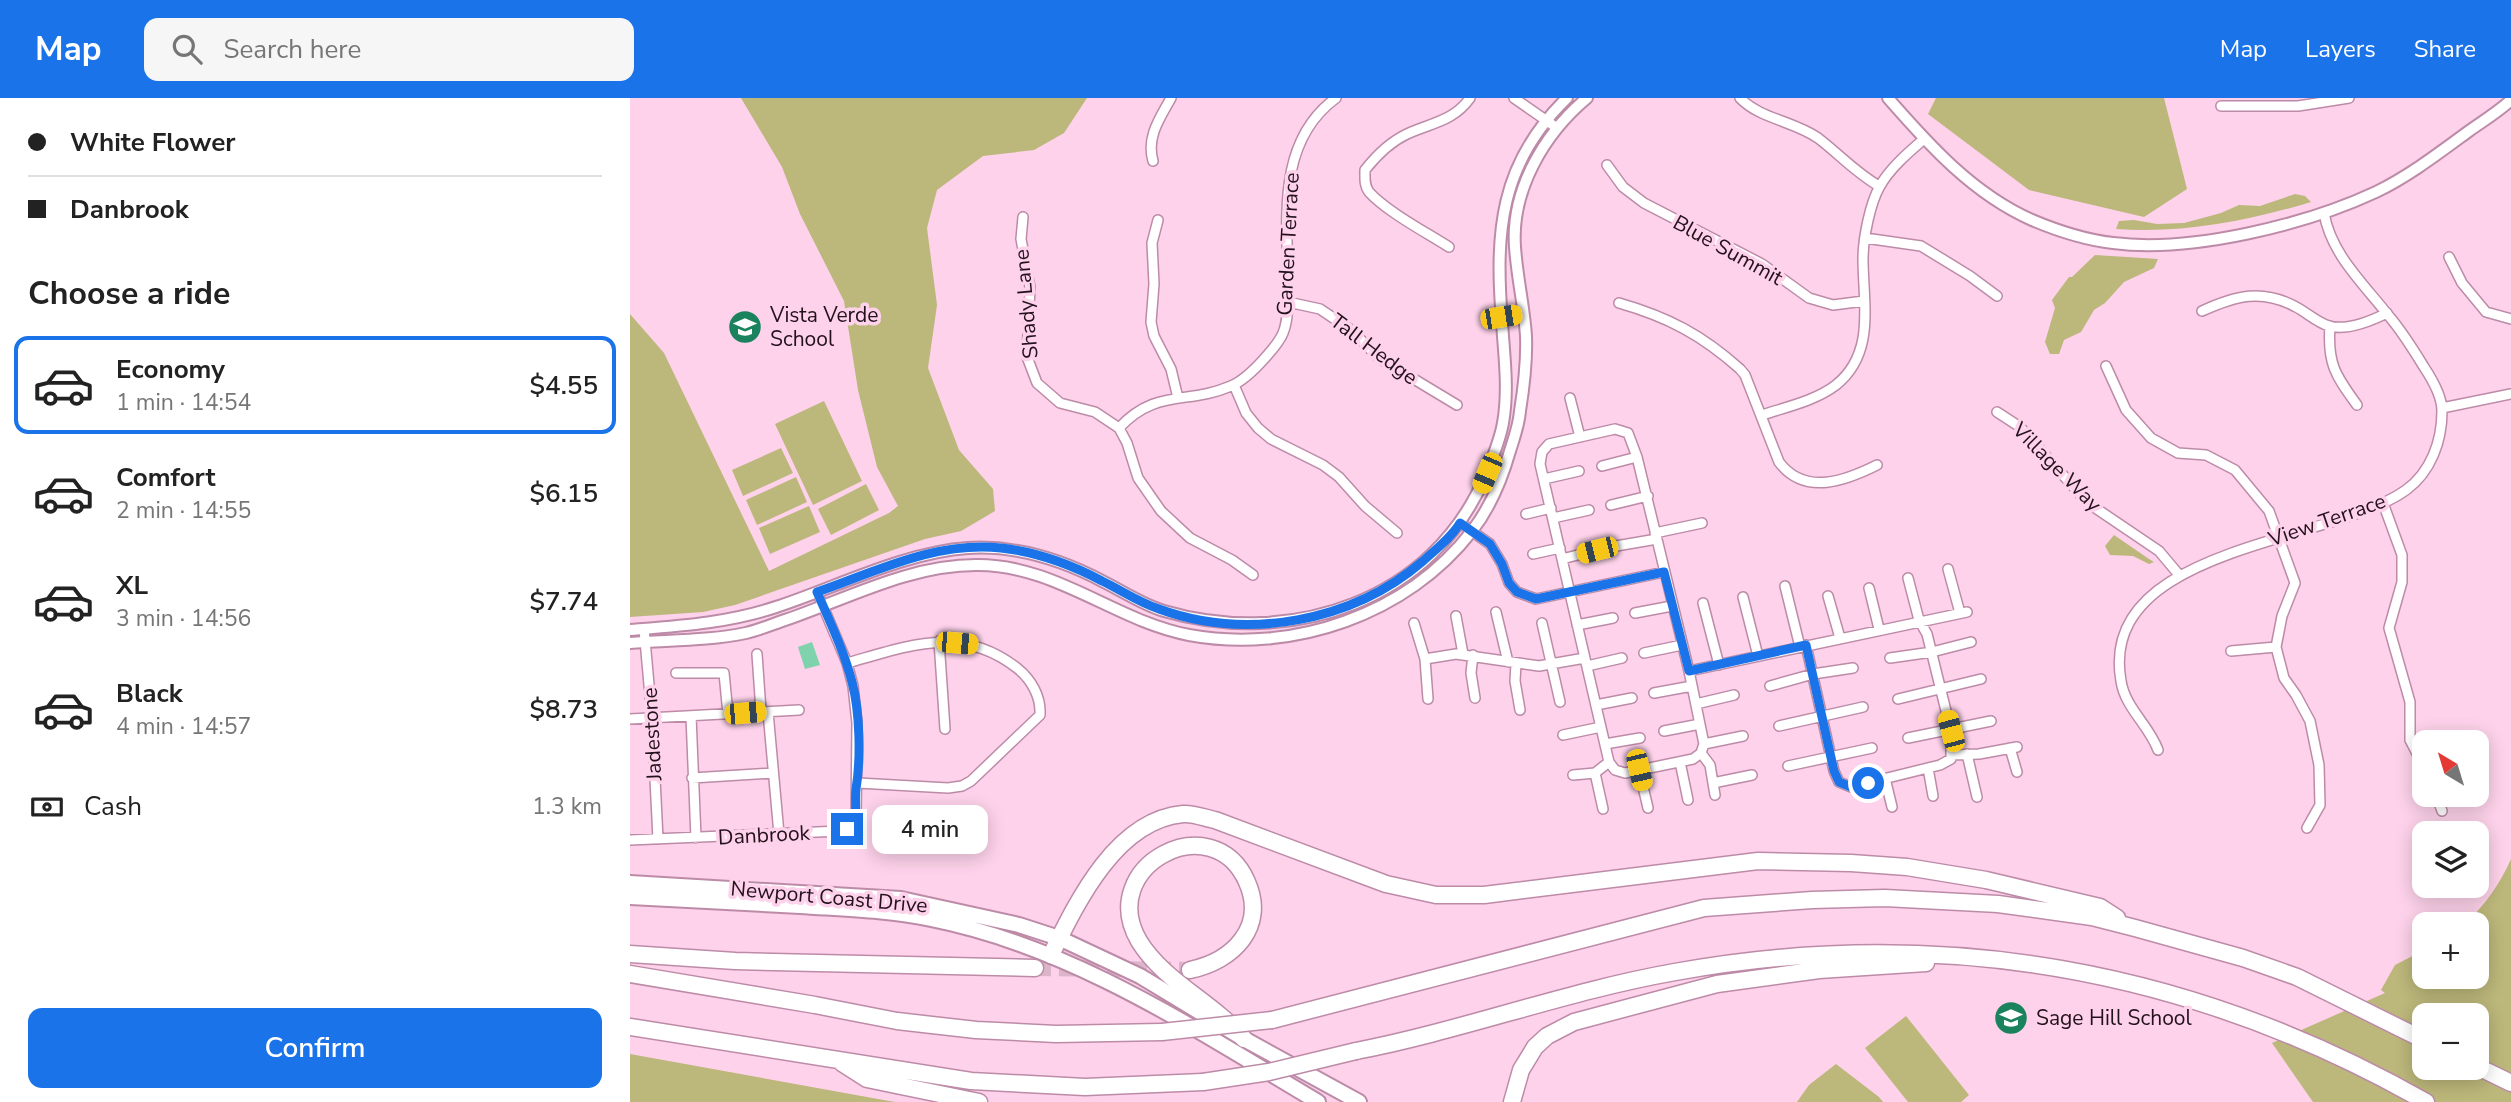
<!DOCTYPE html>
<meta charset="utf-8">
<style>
body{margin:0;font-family:"Nunito Sans",sans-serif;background:#f6f6f6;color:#222;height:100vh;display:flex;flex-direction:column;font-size:26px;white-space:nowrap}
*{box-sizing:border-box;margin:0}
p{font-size:23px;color:#767676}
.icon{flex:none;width:38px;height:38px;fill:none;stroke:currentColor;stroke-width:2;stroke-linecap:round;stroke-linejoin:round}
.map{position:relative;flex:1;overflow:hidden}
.details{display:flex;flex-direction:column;background:#fff;width:630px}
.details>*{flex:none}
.guide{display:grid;align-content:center;height:154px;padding:0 28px;background:#fff}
.needle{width:46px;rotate:322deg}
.fabs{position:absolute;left:1782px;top:632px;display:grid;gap:14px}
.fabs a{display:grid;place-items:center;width:77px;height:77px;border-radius:14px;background:#fff;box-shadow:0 4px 18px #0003;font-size:35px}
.end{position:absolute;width:32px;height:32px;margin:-16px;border:9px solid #1a73e8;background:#fff;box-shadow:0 0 0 4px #fff}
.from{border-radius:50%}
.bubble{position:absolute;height:49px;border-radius:14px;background:#fff;box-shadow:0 4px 18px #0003;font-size:23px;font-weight:600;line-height:49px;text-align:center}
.car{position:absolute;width:21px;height:42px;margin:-21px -10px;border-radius:9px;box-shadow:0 0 5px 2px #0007;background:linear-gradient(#f5c518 24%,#345 0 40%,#f5c518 0 76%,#345 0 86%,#f5c518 0)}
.guide b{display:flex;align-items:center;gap:24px;height:66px;font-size:26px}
.guide b+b{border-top:2px solid #e0e0e0}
.guide i{width:18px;height:18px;background:#222}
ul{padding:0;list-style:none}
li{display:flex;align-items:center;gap:21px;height:98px;margin:0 14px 10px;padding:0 14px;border:4px solid transparent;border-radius:14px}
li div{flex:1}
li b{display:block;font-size:26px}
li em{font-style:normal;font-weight:600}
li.on{border-color:#1a73e8}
li>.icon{width:63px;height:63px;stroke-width:1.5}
h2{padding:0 28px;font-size:32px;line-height:84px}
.pay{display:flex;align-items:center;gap:18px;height:77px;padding:0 28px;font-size:26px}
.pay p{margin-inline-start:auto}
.action{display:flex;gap:14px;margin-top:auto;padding:14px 28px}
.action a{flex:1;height:80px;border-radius:14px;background:#1a73e8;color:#fff;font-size:28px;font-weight:600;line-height:80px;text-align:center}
header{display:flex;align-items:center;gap:42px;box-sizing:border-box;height:98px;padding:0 35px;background:#1a73e8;color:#fff}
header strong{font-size:33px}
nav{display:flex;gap:38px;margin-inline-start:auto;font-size:24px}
.search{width:490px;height:63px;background:#f6f6f6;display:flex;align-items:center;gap:18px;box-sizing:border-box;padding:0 24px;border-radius:14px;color:#767676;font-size:26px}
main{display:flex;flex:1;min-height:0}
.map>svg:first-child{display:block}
</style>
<header>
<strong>Map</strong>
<div class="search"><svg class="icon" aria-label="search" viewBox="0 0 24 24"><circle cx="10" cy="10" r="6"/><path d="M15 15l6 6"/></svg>Search here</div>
<nav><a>Map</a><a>Layers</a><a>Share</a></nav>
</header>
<main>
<section class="details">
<div class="guide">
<b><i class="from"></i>White Flower</b>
<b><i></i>Danbrook</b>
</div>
<h2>Choose a ride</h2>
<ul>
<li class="on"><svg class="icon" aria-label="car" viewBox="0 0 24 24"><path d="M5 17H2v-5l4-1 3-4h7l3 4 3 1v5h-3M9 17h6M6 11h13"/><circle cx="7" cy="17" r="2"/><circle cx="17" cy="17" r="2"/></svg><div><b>Economy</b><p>1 min · 14:54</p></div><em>$4.55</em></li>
<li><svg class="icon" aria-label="car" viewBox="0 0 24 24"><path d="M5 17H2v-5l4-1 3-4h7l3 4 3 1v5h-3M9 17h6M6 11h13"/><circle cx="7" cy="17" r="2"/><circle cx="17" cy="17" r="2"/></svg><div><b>Comfort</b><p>2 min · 14:55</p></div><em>$6.15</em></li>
<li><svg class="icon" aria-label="car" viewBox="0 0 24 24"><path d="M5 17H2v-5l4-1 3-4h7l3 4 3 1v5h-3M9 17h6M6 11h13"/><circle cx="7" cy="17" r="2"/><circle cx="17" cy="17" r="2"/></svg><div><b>XL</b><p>3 min · 14:56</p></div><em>$7.74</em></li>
<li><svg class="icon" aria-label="car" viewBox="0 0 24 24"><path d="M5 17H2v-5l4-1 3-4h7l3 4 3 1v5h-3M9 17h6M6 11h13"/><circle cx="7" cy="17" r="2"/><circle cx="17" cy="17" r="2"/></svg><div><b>Black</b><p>4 min · 14:57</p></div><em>$8.73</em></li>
</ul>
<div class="pay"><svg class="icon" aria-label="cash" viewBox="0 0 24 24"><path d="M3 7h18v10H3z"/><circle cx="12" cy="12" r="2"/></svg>Cash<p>1.3 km</p></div>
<div class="action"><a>Confirm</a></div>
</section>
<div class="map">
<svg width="1881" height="1004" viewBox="0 0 1881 1004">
<rect width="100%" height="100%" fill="#fdd2ea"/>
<path fill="#bcb77a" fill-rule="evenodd" d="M111 0H457L434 35 404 52 353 58 307 92 297 130 307 207 298 270 329 352 363 391 365 413 331 433 295 441 105 507 73 514 0 519V216L34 255 139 473 259 415 268 408 247 369 228 292 214 203 170 116 152 69Z
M1306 0H1534L1557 91 1514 119 1399 92 1298 16Z
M1665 96 1675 98 1681 104C1618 123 1551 136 1486 131L1489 123 1504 122 1527 126 1554 125 1591 115 1609 107 1630 108Z
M1465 157 1528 161 1524 170 1494 184 1475 205 1464 212 1451 234 1434 242 1429 256H1420L1415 244 1425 210 1422 202 1439 179H1442Z
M194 303 232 383 183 407 145 326Z
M151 350 163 375 113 398 102 372Z
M166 379 177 404 127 427 116 402Z
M236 386 249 412 201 437 188 411Z
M179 408 190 434 140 456 129 430Z
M1484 437 1519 461 1524 464 1519 466 1503 458 1480 457 1475 448Z
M1881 761V1004H1683L1642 945 1755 895 1751 892 1765 867 1794 852V878H1846V826H1835C1855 807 1870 786 1881 761ZM1794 917H1846V970H1794Z
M1276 918 1339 997 1331 1004H1278L1235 950Z
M0 956 259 1003 266 1004H0Z
M1206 966 1249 999 1253 1004H1167L1179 987Z"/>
<path fill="#7ed3ad" d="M182 544 190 567 175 571 168 549Z"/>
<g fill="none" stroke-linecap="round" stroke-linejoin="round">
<path stroke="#dcb5cb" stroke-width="16" stroke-dasharray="16 8" stroke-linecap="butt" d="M405 870 560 872"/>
<g stroke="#bd8ba8" stroke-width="12">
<path id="minor" d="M884 0 927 30
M1110 0C1130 21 1164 23 1188 40 1209 56 1226 75 1249 88
M1591 8H1668L1719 0
M523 63C516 39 530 20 541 0
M977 67 993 89 1014 105 1132 166 1179 200 1203 207 1234 203
M393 119 391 141 400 189 397 259 407 285 430 305 465 314 489 330 497 345 508 380 531 413 560 440 602 462 623 477
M528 122 522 145 524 186 521 224 524 238 541 271 548 300
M1235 140 1291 148 1340 178 1367 198
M819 149C797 135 756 113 739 94 734 87 735 80 735 72 746 58 760 44 777 36 801 25 824 23 840 0
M1819 159 1832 185 1856 214 1881 221
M658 204 690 211 721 232 749 260 827 307
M989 205C1038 219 1072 237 1110 271L1115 277 1149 364C1175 399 1217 382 1247 367
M1572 213C1605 198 1632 190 1666 209 1676 214 1688 225 1699 228 1717 233 1741 223 1757 215
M1700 228C1697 266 1706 278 1727 307
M1476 268 1496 312 1521 340 1548 355 1576 357 1605 372 1639 413 1665 485 1652 518 1646 549 1654 580 1666 597 1680 623 1689 667 1690 707 1677 730
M604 287 616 315 628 330 641 341 693 367 709 379 735 408 767 435
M940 300 950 339
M1812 310 1881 296
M1367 314 1390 329 1458 405 1529 453 1550 478
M1132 317C1156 309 1185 303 1206 287 1246 255 1233 205 1233 161 1233 141 1240 105 1250 88 1260 70 1279 54 1294 41
M489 330C526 290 557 307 601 288 613 283 625 271 634 261 640 254 649 245 653 235 659 221 658 198 658 182 657 119 647 43 706 0
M985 331 998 335 1007 359 1059 573 1074 646 1071 655 1063 661 995 675 985 672 979 664 910 366 912 354 919 346Z
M972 368 1007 359
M914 381 949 373
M1753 405 1772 457V484L1759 530 1780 604V642L1794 669
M981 407 1018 398
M896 416 921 410
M923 420 959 412
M830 425 860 446 872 466 879 485 887 494 906 501 1034 474
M1025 435 1072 425
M986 448 1027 441
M903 456 930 450
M932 461 967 452
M1318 471 1330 515
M1155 488 1170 549
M1239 490 1249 531
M1198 498 1210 540
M1113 499 1128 558
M1073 505 1089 567
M866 514 878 564
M1005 515 1042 508
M826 518 833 556
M784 525 795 561 798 601
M912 525 930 604
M947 527 983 520
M14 531 22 620 28 741
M309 543 315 631
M1176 547 1204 673 1209 684 1221 689 1310 667 1321 661V633L1297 536 1289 522 1278 480
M1601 553 1646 549
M1014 555 1052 547
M127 556 131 613
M843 557 841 575 845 600
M1260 560 1302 554 1341 544
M795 561 826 556 909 568 955 560
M217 565C278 548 331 526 387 570 402 582 411 599 410 617L341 683 332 688 318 690 228 685
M886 566 885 583 890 612
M957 568 992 560
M1059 573 1337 514
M46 575H94L98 616
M1140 588 1183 576 1223 570
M1024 595 1062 588
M1268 601 1351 581
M1066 606 1104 597
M966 607 1002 600
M138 614 149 736
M61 618 66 740
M0 621 169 612
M1149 628 1233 609
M1034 633 1070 626
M933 637 971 629
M1278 640 1361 623
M975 646 1010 640
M1074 646 1113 638
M1380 650 1387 674
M1528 652C1519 627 1495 610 1491 583 1467 448 1703 445 1776 392 1801 374 1812 343 1812 313 1812 298 1802 281 1794 269 1783 251 1772 233 1758 217 1733 185 1701 156 1694 115
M1071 655 1080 667 1085 697
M1337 656 1347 699
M1321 657 1349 656 1387 649
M1050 664 1058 702
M1158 668 1242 650
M1298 670 1303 698
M1009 672 1018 710
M965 675 973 711
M943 677 965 675 979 664
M62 680 143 675
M1255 680 1262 709
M1083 685 1122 677
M1806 696 1812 713
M0 742 211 733 217 731 226 722 227 625 223 588 217 565 187 494"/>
</g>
<g stroke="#bd8ba8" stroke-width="14">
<path id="tertiary" d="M1258 0C1299 47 1343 96 1402 122 1428 133 1456 142 1483 145 1561 155 1675 127 1746 94 1779 78 1809 55 1839 33 1853 23 1868 14 1881 2
M0 532C50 528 98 525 146 509 207 489 275 454 338 450 387 447 431 461 474 484 494 494 513 507 534 513 661 550 804 503 856 376 863 359 870 342 873 325 879 291 874 257 872 224 865 135 869 66 937 0
M0 545C38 542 78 543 116 535 129 532 143 526 155 522 217 501 279 467 346 467 425 466 485 523 559 537 662 556 777 517 842 433 860 410 872 381 880 353 884 340 889 327 890 313 894 288 897 263 896 238 894 208 887 179 885 149 881 92 914 36 957 0"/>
</g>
<g stroke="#bd8ba8" stroke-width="18">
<path id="primary" d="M0 785 271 801 389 827 429 840 510 878 614 941 729 1004
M0 799C56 802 113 805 170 808 214 811 258 812 301 821 443 849 566 932 688 1004"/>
</g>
<g stroke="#bd8ba8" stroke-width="19">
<path id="motorway" d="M0 856 105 863 405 870
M421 857C447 804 486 722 553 716 563 715 575 720 585 722L756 786 806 797H854L1128 763 1221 765 1277 769 1356 782 1470 809 1487 820
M560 872C603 863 637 829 617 784 583 706 465 768 509 843 534 884 583 904 614 941
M0 876 185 907 267 923 346 932 426 936 532 934
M642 922 1074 810 1182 802 1255 800 1368 806 1462 819 1505 830 1613 860 1667 879 1794 942
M0 929 341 983 455 989 573 984
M726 953C834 932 937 893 1045 874 1310 826 1562 871 1796 1004
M212 965 237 981 349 1004
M1846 968 1881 985
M882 1004 891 972 905 949 917 938 944 924 1087 886 1189 872 1296 865"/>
</g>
<use href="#minor" stroke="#fff" stroke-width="9"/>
<use href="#tertiary" stroke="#fff" stroke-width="10"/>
<use href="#primary" stroke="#fff" stroke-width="14"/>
<use href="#motorway" stroke="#fff" stroke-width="16"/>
<g stroke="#bd8ba8" stroke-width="19" stroke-linecap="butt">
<path id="motorway-bridge" d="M532 934 642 922
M573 984 639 974 726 953"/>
</g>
<use href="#motorway-bridge" stroke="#fff" stroke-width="16"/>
</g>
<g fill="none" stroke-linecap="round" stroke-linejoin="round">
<path stroke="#1a73e8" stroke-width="9" d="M217 731C230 720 224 706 226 691 231 661 230 614 222 584 214 553 200 524 187 494 247 473 306 443 371 450 407 454 440 466 472 483 491 492 508 504 529 511 617 543 722 524 793 463 806 451 821 440 830 425L860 446 872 466 879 485 887 494 906 501 1034 474 1059 573 1176 547 1204 673 1209 684 1221 689 1238 685"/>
</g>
<defs>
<g id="school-disc" transform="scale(1.75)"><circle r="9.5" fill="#1a825d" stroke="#fdd2ea"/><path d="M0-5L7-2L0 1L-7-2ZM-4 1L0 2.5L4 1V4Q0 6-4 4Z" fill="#fff"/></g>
</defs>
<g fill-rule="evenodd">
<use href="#school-disc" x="115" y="229"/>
<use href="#school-disc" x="1381" y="920"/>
</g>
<g text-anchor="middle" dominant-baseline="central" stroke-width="7" stroke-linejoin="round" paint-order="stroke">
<g font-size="21" fill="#23111c" stroke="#fdd2ea">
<text transform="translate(658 146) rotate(-87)">Garden Terrace</text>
<text transform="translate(1098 152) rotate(29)">Blue Summit</text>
<text transform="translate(396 206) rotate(-95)">Shady Lane</text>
<text transform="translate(744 251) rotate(37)">Tall Hedge</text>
<text transform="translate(1427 369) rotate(45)">Village Way</text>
<text transform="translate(1697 422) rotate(-19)">View Terrace</text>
<text transform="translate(22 636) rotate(-93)">Jadestone</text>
<text transform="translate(134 737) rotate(-3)">Danbrook</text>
<text transform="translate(199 799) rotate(5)">Newport Coast Drive</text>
</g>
<g font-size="21" fill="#23111c" stroke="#fdd2ea" text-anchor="start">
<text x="140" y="217">Vista Verde<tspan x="140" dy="24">School</tspan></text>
<text x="1406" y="920">Sage Hill School</text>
</g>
</g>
</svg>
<div class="fabs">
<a><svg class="needle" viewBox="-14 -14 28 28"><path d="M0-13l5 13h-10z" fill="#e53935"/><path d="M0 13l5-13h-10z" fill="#767676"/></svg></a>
<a><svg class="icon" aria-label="layers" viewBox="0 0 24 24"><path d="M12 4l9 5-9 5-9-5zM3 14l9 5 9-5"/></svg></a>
<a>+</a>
<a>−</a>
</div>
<i class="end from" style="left:1238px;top:685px"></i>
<i class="end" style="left:217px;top:731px"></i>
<div class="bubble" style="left:242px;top:707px;width:116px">4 min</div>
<i class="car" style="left:871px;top:219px;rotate:81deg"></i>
<i class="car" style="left:857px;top:375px;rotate:203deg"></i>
<i class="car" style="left:967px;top:452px;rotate:256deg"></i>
<i class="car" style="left:327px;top:545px;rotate:95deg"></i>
<i class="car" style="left:115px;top:615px;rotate:85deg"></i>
<i class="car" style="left:1321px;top:633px;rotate:345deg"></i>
<i class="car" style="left:1009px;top:672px;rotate:167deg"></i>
</div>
</main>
